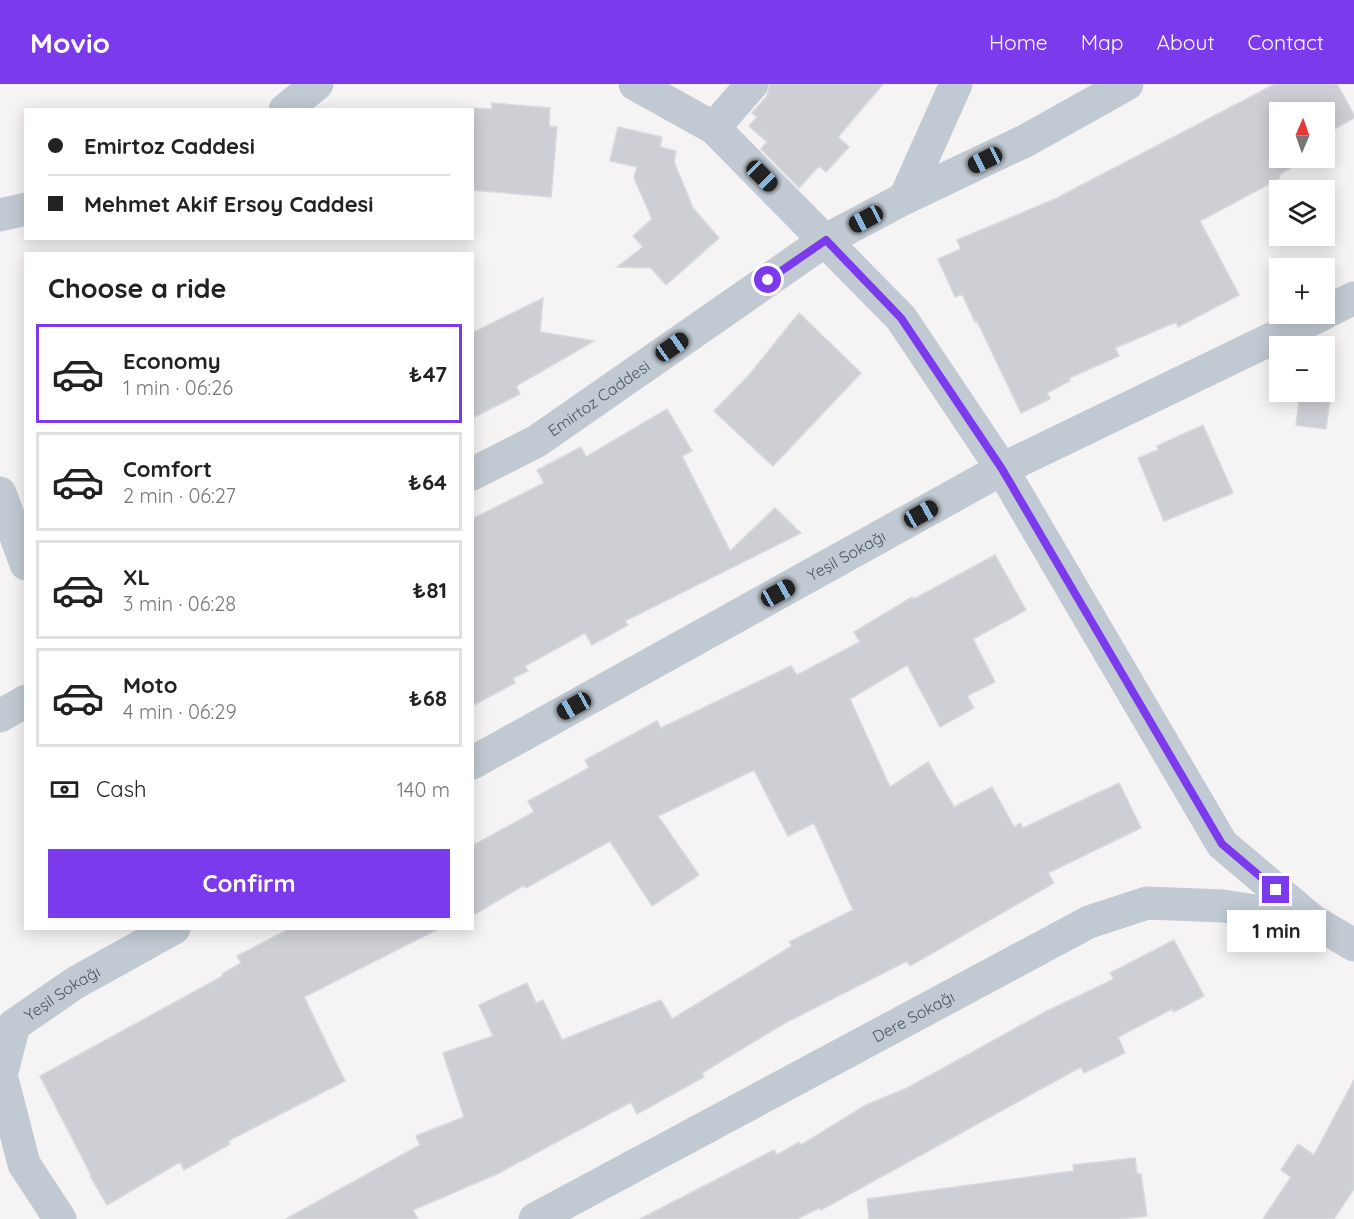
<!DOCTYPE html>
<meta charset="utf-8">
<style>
body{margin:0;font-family:Quicksand,sans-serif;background:#f6f6f6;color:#222;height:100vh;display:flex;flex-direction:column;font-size:22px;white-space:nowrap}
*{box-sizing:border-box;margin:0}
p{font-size:20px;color:#767676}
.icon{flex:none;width:33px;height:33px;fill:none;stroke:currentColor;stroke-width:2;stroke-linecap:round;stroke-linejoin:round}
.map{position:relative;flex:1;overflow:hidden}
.side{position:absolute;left:24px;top:168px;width:450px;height:678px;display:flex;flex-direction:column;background:#fff;border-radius:0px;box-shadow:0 3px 15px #0003}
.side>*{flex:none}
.hud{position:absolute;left:24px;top:24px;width:450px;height:132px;border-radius:0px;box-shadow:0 3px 15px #0003;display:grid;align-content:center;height:132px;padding:0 24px;background:#fff}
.needle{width:39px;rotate:2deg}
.fabs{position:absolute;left:1269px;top:18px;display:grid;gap:12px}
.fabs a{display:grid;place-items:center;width:66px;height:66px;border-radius:0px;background:#fff;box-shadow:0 3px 15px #0003;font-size:30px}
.end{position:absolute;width:27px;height:27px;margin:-14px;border:8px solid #7c3aed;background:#fff;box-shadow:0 0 0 3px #fff}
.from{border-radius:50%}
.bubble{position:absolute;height:42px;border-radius:0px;background:#fff;box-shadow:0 3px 15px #0003;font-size:20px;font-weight:700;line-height:42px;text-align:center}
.car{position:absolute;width:18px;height:36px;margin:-18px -9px;border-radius:8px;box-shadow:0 0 4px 2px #0007;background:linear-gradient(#222 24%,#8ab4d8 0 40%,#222 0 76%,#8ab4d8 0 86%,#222 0)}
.hud b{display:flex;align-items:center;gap:21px;height:57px;font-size:22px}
.hud b+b{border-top:2px solid #e0e0e0}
.hud i{width:15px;height:15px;background:#222}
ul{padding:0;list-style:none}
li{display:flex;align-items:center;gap:18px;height:99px;margin:0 12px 9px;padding:0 12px;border:3px solid #e0e0e0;border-radius:0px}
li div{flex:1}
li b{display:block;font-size:22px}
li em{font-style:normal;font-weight:700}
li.current{border-color:#7c3aed}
li>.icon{width:54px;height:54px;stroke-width:1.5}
h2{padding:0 24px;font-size:27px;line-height:72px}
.pay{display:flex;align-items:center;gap:15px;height:66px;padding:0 24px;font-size:22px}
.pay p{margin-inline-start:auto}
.cta{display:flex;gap:12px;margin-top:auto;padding:12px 24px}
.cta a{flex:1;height:69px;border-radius:0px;background:#7c3aed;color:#fff;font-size:24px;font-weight:700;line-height:69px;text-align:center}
header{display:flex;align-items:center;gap:36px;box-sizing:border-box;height:84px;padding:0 30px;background:#7c3aed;color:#fff}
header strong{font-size:28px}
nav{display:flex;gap:33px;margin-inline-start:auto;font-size:21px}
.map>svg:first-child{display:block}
</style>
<header>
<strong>Movio</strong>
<nav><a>Home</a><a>Map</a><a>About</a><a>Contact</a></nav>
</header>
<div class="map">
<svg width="1354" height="1135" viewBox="0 0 1354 1135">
<rect width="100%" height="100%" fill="#f5f3f3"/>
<path fill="#cdcfd5" stroke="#d7d9de" stroke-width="1.5" d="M770 0H883L838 53 849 63 826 88 819 82 799 104 761 65 767 58 749 42 757 33 752 29 767 12Z
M1275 0H1337L1354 31V34L1324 51V28H1280V74H1288L1294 82 1279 91 1280 94 1200 137 1239 211 1178 243 1176 238 1115 264 1119 272 1069 294 1070 297 1047 309 1050 315 1021 329 977 237 975 238 962 210 955 213 938 175 961 165 957 156 1055 115Z
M492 19 550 24 549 42 557 43 551 113 472 106V24L492 25Z
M618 43 662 53 660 63 676 67 674 78 693 124 719 154 666 201 651 184 617 183 643 163 633 152 652 135 634 94 637 83 610 77Z
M543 214 540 248 594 257 516 302 520 310 472 334V249Z
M799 229 861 289 773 382 714 327 749 291Z
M1300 308H1331L1326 345 1296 341Z
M667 325 692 367 682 372 730 467 775 424 801 449 625 537 628 541 592 561 585 549 525 582 528 587 513 594 515 599 472 622V435L544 399 537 386 581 363 586 373Z
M1203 341 1233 409 1164 437 1138 374 1158 366 1157 362Z
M995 471 1026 526 973 555 995 598 967 612 974 624 940 643 907 581 850 615 890 703 928 678 954 723 992 703 1014 743 1020 739 1023 744 1119 699 1141 744 1048 789 1054 799 910 882 907 877 785 939 702 989 704 993 637 1030 631 1018 499 1089 413 1126 418 1135H286L420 1061 416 1052 464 1033 443 969 493 952 479 921 527 899 536 919 543 916 562 956 661 916 672 935 792 862 789 858 853 826 814 739 788 752 754 686 658 732 699 791 652 822 610 757 526 804 524 801 472 832V762L534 728 528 717 589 684 585 676 657 637 661 644 791 582 797 591 860 558 854 548 912 513 914 515Z
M291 844H440L304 913 345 997 228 1057 230 1060 184 1086 180 1078 107 1121 90 1092 91 1091 40 992 223 892 222 890 241 879 237 872Z
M1174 856 1204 912 1174 928 1172 925 1118 953 1125 969 1084 989 1081 983 821 1126 820 1124 797 1135H640L774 1066 777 1071 799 1058 801 1061 866 1021 907 1004 1045 928 1114 895 1110 889Z
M1354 996V1105L1334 1135H1263L1291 1093 1281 1086 1298 1060 1314 1071Z
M1135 1074 1137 1090H1141L1147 1132 1120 1135H869L867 1115 1074 1087 1073 1081Z"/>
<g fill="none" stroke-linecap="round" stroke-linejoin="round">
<g stroke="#c1cad2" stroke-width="33">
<path d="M635 0 714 44 901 234 1002 385 1222 760 1313 837 1354 861"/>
<path d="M285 26 317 0"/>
<path d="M714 44 752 0"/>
<path d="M905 114 956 0"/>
<path d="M0 131 26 125"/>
<path d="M1324 229 1354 214"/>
<path id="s1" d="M472 390 537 357 826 156 905 114 1025 57 1127 0"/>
<path d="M0 409 26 480"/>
<path d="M0 632 26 617"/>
<path id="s2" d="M472 679 1002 385 1323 230"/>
<path id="s3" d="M60 1135 24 1080 1 991 14 941 75 899 174 844"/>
<path id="s4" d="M535 1135 1089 838 1147 819 1223 822 1311 836"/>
</g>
</g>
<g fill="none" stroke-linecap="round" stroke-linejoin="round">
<path stroke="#7c3aed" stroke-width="8" d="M768 196 826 156 901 234 1002 385 1222 760 1276 806"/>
</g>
<g text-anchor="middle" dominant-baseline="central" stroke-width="6" stroke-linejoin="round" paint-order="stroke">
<g font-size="16" fill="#4a5661" stroke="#fff">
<text stroke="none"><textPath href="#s1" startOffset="148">Emirtoz Caddesi</textPath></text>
<text stroke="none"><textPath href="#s2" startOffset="428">Yeşil Sokağı</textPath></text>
<text stroke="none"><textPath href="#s3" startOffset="267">Yeşil Sokağı</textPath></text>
<text stroke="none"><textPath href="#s4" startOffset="429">Dere Sokağı</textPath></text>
</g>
</g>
</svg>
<div class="fabs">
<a><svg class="needle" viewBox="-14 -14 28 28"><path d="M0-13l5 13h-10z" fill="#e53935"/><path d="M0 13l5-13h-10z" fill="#767676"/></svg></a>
<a><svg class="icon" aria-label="layers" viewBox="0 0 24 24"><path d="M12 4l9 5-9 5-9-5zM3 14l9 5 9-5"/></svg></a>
<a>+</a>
<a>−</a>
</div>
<i class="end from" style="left:768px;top:196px"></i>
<i class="end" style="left:1276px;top:806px"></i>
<div class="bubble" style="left:1227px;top:826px;width:99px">1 min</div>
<i class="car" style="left:985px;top:76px;rotate:244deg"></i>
<i class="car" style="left:762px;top:92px;rotate:135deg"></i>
<i class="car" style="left:866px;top:135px;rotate:242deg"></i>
<i class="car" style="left:672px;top:263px;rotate:55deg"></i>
<i class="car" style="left:921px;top:430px;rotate:61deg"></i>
<i class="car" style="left:778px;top:509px;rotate:61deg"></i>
<i class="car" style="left:574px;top:622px;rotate:241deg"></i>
<div class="hud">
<b><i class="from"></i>Emirtoz Caddesi</b>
<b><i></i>Mehmet Akif Ersoy Caddesi</b>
</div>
<section class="side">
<h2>Choose a ride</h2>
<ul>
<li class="current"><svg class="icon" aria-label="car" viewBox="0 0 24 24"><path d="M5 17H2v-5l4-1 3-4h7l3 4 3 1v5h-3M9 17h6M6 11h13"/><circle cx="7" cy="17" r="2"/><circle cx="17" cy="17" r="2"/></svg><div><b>Economy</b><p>1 min · 06:26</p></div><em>₺47</em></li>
<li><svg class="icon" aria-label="car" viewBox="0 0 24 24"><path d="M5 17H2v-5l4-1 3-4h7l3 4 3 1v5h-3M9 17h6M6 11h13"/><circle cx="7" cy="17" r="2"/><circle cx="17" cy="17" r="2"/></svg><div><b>Comfort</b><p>2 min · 06:27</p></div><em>₺64</em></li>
<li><svg class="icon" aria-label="car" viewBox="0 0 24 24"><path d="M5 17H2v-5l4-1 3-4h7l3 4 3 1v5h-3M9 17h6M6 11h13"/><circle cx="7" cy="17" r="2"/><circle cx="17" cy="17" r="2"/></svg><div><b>XL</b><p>3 min · 06:28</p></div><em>₺81</em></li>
<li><svg class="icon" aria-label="car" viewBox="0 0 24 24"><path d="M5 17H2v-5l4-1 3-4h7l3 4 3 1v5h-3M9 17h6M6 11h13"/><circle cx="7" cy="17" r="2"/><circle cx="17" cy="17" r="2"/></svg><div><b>Moto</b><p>4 min · 06:29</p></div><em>₺68</em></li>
</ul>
<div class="pay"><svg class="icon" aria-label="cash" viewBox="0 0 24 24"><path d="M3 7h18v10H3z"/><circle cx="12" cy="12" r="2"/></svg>Cash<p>140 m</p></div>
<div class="cta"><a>Confirm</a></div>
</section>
</div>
